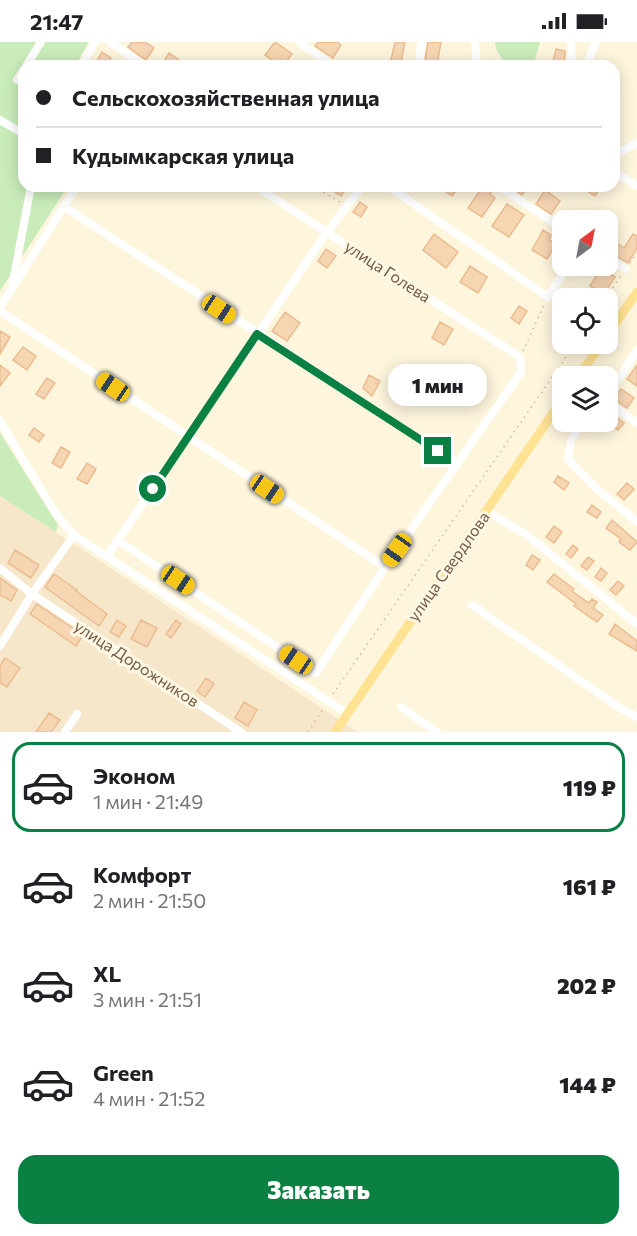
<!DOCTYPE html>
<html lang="ru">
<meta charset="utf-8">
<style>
body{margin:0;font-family:Commissioner,sans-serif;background:#f2f2f2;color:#202124;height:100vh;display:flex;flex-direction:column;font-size:22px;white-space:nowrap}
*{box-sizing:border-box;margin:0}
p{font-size:20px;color:#757577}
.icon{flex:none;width:33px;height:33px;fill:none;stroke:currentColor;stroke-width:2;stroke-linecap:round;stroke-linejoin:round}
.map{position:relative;height:690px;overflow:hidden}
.drawer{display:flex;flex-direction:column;background:#fff;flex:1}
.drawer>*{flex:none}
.guide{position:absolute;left:18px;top:18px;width:602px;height:132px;border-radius:18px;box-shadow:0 3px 15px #0003;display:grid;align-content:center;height:132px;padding:0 18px;background:#fff}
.needle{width:39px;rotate:32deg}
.fabs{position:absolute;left:552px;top:168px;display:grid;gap:12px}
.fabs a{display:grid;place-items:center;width:66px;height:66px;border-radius:12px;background:#fff;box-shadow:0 3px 15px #0003;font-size:30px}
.end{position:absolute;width:27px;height:27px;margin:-14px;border:8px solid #0b8043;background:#fff;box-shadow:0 0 0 3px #fff}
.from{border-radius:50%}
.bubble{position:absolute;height:42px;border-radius:18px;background:#fff;box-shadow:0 3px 15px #0003;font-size:20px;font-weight:800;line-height:42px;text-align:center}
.car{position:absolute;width:18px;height:36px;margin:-18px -9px;border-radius:8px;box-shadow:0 0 4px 2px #0007;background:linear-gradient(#f5c518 24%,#345 0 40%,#f5c518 0 76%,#345 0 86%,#f5c518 0)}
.guide b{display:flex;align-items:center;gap:21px;height:57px;font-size:22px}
.guide b+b{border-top:2px solid #e0e0e0}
.guide i{width:15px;height:15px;background:#202124}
ul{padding:10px 0 0;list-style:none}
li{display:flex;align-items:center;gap:18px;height:90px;margin:0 12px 9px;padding:0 6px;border:3px solid transparent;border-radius:18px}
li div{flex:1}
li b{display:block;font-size:22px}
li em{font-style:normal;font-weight:800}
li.selected{border-color:#0b8043}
li>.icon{width:54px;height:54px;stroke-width:1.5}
.primary-button{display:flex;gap:12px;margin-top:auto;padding:12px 18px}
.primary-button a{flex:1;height:69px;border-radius:18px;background:#0b8043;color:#fff;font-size:24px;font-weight:800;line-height:69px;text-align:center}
.status{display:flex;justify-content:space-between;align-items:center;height:42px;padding:0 30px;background:#fff;direction:ltr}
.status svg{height:16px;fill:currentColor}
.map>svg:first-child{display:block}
</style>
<div class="status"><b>21:47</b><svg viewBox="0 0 49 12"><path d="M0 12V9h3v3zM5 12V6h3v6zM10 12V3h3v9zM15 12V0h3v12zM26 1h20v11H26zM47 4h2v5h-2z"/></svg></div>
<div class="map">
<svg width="637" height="690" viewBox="0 0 637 690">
<rect width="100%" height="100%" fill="#fef5dd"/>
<path fill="#f6e7cb" d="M0 454 56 490 358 690H0Z"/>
<path fill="#caecbb" d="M0 0H89L75 24H24V144H68L0 249Z
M495 0H540L533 24H506L496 7Z
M0 391 58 483 56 490 0 454Z"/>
<path fill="#f6d5b2" stroke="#eabd91" stroke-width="1.5" d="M132 0H145L154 6 146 18 128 5Z
M275 0 292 12 283 24H280L265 13Z
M318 0H337L341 3 333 16 315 4Z
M395 0H405L401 20 391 18Z
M428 0H441L437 24H424Z
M556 7 565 9 564 22 553 19Z
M102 10 111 16 106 24H98L95 22Z
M169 11 182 20 180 24H161Z
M333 144H347L341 154 330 147Z
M438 144H460L452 154Z
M483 144 492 149 490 152 495 156 482 175 468 166Z
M509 144H528L522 153Z
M579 144H601L595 154Z
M545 148 560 159 551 172 536 162Z
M360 160 367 165 361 175 353 170Z
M507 162 524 173 509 195 492 184Z
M573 170 586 178H568Z
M543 188 551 193 549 198 556 202 547 217 532 208Z
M434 192 458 210 446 226 423 208Z
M633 192 637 194V206L628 221 608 209V195L624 206Z
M326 207 336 214 327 226 318 219Z
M470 224 487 235 478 251 460 240Z
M601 226 615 235 604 252 590 244Z
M519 264 527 269 519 282 511 276Z
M285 270 300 281 287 299 272 289Z
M440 280 453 287 444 303 432 296Z
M0 289 10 295 0 312Z
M23 305 36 314 27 328 13 318Z
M0 323 10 331 0 344Z
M637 323V344L627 337Z
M369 333 380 339 372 354 363 346Z
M47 336 55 341 44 357 36 352Z
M621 347 634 356 627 366 614 357Z
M608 369 624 381 618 388 608 380Z
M34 386 44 393 39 400 29 393Z
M61 405 70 410 61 426 52 421Z
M87 421 96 427 87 442 77 437Z
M558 434 569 441 564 448 554 440Z
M627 441 634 447 624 458 617 452Z
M592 463 601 470 597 476 587 470Z
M612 478 637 500 630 508 619 500 621 497 606 486Z
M554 484 562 490 554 501 546 495Z
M573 503 578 507 571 516 566 512Z
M15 508 39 523 31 536 8 521Z
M532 513 540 518 533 528 526 523Z
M588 515 594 519 587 528 581 524Z
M601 526 607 531 601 539 595 535Z
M54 532 77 548 76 549 107 572 99 584 45 545Z
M554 532 574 547 572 549 576 552 589 561 592 557 597 560 593 566 603 573 597 580 574 564 576 562 547 540Z
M0 536 17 548 11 559 0 553Z
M618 539 624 544 616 553 610 548Z
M37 562 83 593 76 604 30 572Z
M117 578 126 584 119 595 110 590Z
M141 578 157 586 147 605 131 597Z
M176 578 181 582 171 596 166 592Z
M615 582 637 599V609L609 592Z
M5 616 20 626 7 645 0 641V624Z
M206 636 214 642 205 655 197 649Z
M244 660 257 668 248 684 235 676Z
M49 671 60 678 51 690H36Z"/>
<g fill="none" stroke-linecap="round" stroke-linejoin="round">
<path stroke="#dab896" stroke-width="1.5" stroke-dasharray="1.5 4.5" stroke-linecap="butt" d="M313 144 340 160
M630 221 637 211
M606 256 622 232
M523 309 545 261
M333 652 575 302
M308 690 324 666"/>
<path stroke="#fff" stroke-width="8" d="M110 0 145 24
M299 0 333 24
M475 0 477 24
M571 0 572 24
M26 24 41 0
M81 24 95 0
M418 24 422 0
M586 24 596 0
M17 38 24 27
M0 78 24 92
M614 113 637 101
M614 130 637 144
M388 144 548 255 568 224
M498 144 562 186
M65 165 458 422
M608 215 625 227
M13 240 31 144
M0 265 77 144
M0 269 385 525
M608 353 637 308
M608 363 611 362 637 381
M0 379 56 472 74 493 348 672
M582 380 571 398 568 417 596 446 637 480
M486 469 527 493 637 582
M119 499 316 631 385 525 521 330 520 315 255 144
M107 514 327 190 362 144
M0 526 32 552 241 690
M472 563 620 666 637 675
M0 604 32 552 74 493
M401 665 437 690
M65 690 77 672"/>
<path stroke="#ffe393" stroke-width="9" d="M608 292 637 250
M579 334 601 302
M335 690 562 358"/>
</g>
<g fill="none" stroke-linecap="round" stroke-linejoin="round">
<path stroke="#0b8043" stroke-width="8" d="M153 447 257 292 438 409"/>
</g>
<g text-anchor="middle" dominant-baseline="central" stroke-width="6" stroke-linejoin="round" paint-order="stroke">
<g font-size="16" fill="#755b44" stroke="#fff8e5">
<text transform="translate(388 229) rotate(33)">улица Голева</text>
<text transform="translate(448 524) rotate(-55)">улица Свердлова</text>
<text transform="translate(137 621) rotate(33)">улица Дорожников</text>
</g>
</g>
</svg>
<div class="fabs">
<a><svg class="needle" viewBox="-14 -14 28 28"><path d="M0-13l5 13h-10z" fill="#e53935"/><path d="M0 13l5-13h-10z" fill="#757577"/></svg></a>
<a><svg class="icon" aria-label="locate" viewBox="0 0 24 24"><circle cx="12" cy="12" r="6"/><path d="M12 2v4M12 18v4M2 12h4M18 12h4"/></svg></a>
<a><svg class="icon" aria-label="layers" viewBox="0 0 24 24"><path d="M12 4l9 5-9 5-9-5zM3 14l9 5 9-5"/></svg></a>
</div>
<i class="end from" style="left:153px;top:447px"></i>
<i class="end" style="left:438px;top:409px"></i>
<div class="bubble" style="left:388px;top:322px;width:99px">1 мин</div>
<i class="car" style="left:219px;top:267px;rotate:123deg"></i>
<i class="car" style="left:113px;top:345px;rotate:304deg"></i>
<i class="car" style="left:267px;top:447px;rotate:124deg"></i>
<i class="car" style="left:397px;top:508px;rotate:215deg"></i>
<i class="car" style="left:178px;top:538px;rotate:124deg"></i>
<i class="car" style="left:296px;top:618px;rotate:304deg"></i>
<div class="guide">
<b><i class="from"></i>Сельскохозяйственная улица</b>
<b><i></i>Кудымкарская улица</b>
</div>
</div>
<section class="drawer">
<ul>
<li class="selected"><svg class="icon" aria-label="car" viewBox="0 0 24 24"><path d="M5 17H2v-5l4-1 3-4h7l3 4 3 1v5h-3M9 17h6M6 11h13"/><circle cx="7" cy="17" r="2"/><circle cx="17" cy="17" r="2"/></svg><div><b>Эконом</b><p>1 мин · 21:49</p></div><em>119 ₽</em></li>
<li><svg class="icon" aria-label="car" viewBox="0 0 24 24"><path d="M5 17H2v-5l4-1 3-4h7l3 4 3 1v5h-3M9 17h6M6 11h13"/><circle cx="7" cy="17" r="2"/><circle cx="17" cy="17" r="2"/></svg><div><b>Комфорт</b><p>2 мин · 21:50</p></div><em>161 ₽</em></li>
<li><svg class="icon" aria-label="car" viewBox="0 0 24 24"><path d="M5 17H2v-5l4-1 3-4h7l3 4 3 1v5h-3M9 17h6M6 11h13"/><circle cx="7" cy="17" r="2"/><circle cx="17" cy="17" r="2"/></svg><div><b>XL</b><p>3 мин · 21:51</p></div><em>202 ₽</em></li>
<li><svg class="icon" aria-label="car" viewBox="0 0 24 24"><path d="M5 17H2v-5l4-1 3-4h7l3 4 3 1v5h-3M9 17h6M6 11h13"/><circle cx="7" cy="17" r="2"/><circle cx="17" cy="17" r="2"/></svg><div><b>Green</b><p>4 мин · 21:52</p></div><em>144 ₽</em></li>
</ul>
<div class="primary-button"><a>Заказать</a></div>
</section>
